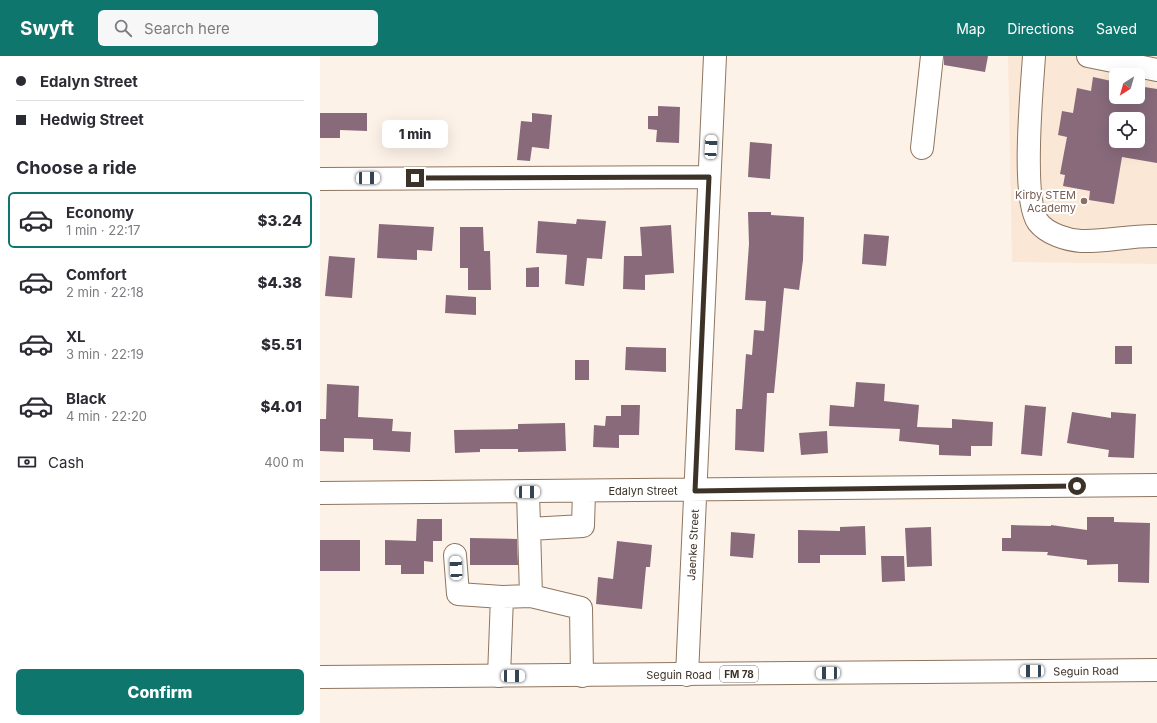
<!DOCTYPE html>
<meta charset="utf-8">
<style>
body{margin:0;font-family:Inter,sans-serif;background:#f7f7f7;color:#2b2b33;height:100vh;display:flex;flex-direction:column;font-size:15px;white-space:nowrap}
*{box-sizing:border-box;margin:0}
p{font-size:13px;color:#7c7c81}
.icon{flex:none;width:22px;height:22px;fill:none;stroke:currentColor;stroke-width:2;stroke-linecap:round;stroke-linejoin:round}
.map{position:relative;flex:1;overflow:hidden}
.details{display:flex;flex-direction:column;background:#fff;width:320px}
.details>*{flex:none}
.top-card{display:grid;align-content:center;height:88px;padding:0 16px;background:#fff}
.needle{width:26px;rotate:217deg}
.tools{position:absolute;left:789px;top:12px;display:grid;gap:8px}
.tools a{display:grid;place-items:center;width:36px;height:36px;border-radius:6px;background:#fff;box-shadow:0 4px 16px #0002;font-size:20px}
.end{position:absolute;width:18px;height:18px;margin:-9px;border:5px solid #3c3228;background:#fff;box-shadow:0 0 0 2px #fff}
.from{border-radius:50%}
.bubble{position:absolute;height:28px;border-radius:6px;background:#fff;box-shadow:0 4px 16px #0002;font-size:13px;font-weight:800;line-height:28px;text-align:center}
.car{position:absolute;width:12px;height:24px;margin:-12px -6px;border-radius:5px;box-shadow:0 0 3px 1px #0007;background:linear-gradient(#fff 24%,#345 0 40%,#fff 0 76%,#345 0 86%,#fff 0)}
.top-card b{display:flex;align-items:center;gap:14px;height:38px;font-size:15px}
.top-card b+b{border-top:1px solid #e1e1e2}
.top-card i{width:10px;height:10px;background:#2b2b33}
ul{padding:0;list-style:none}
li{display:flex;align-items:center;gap:12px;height:56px;margin:0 8px 6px;padding:0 8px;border:2px solid transparent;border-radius:6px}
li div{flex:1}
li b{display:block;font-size:15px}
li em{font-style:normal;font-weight:800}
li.active{border-color:#0f766e}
li>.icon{width:36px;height:36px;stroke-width:1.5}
h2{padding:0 16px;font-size:18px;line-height:48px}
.pay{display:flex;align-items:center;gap:10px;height:44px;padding:0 16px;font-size:15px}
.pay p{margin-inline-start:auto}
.button{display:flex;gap:8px;margin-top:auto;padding:8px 16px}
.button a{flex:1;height:46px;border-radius:6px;background:#0f766e;color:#fff;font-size:16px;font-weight:800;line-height:46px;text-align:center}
header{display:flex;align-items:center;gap:24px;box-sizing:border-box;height:56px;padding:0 20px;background:#0f766e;color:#fff}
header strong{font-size:19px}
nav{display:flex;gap:22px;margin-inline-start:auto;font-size:14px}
.search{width:280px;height:36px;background:#f7f7f7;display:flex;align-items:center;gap:10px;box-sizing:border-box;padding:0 14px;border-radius:6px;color:#7c7c81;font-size:15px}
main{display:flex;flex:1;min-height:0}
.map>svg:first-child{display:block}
</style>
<header>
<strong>Swyft</strong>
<div class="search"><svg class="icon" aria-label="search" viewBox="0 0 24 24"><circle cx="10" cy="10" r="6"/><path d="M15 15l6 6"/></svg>Search here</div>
<nav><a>Map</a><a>Directions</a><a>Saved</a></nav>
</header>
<main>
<section class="details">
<div class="top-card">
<b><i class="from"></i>Edalyn Street</b>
<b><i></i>Hedwig Street</b>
</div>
<h2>Choose a ride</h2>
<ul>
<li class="active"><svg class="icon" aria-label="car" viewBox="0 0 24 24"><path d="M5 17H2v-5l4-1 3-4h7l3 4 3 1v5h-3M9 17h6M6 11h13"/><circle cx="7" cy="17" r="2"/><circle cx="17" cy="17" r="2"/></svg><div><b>Economy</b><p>1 min · 22:17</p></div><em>$3.24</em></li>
<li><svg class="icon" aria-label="car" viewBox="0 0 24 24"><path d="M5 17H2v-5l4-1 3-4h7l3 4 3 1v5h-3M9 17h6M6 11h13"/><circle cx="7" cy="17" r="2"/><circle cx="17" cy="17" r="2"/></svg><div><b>Comfort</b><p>2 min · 22:18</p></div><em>$4.38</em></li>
<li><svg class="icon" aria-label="car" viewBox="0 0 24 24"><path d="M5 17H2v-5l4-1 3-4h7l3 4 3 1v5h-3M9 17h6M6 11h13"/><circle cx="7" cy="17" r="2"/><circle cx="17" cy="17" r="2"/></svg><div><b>XL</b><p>3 min · 22:19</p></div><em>$5.51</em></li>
<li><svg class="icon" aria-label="car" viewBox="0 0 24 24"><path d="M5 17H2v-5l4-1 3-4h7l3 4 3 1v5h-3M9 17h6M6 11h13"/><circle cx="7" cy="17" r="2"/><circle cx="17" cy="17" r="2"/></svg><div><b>Black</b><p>4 min · 22:20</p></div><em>$4.01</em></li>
</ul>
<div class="pay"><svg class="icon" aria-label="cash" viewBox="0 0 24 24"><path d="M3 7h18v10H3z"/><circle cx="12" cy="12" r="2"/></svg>Cash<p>400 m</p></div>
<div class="button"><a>Confirm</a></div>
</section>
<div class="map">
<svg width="837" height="667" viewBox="0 0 837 667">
<rect width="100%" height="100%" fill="#fdf2e8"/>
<path fill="#fbe7d5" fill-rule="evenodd" d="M688 0H837V208L692 206ZM796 19H818V41H796ZM796 63H818V85H796Z"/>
<path fill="#886a7b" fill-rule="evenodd" d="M624 0H668L665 16 624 9Z
M773 21 796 26V41H818V30L837 33V107L802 101 794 148 769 144 770 135 743 130 745 119 740 118 747 81 738 79 742 55 753 57 757 32 771 35ZM796 63H818V85H796Z
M338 50 360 51 359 87 336 86 337 74 328 73V60H338Z
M0 57H47V75L20 74V82H0Z
M212 57 232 59 229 93 212 91 210 105 197 104 201 65 212 66Z
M430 86 452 88 450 123 428 121Z
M428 156H451V159L484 161 483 204 479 234 464 232 454 337H447L444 396 415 394 416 353H422L426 298 432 299 434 274 444 275 446 245 425 244 429 188Z
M257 163 286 165 282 203 267 202 264 230 245 228 247 199 216 197 218 165 256 168Z
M59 168 114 171 112 195 97 194V204L57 202Z
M351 169 354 217 325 219V234L303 233 304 200H322L320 171Z
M140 171H163L164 195H170L171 234H148V212H140Z
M544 178 569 180 566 210 542 208Z
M9 200 35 202 32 242 5 240Z
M219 211V231H206V212Z
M126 239 156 241V259L125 257Z
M795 290H812V308H795Z
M306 291 346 292V316L305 314Z
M255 304H269V324H255Z
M536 326 565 328 564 345 599 349 597 371 632 372V363L673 366 672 390H651V400L619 399V389L579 385 580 373 509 370 510 349 534 351Z
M7 328 39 330 38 361 73 363 72 375 91 376 90 396 53 394V383L24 382V396L0 395V363H6Z
M301 349H320L319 379H299V392L273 391 274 369 285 370 286 360H301Z
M705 349 726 351 722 400 701 398Z
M752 356 791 362V356L816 358 814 402 788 401 789 394 747 387Z
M245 367 246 395 198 396V393H160V396L135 397 134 374 198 373V368Z
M507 375 508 397 481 399 479 377Z
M767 461H794V466L830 467 829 527 798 526V508L767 509V504L727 499 728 496 682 495V482H691V469L731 470V469L767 474Z
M97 463H122V485H113V506L104 505V518H81V509H65V484L96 485Z
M545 470 546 499H500V507H478V474L520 475V471Z
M611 471 612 510 587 511 585 472Z
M411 476 435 478 433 502 410 500Z
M150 482 197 483 198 509H150Z
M0 484H40V515H0Z
M297 485 332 489 330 511H326L322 553 276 548 278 521 293 523Z
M561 500H584L585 525 562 526Z"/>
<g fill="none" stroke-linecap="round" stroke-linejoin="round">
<g stroke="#8e755f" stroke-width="24">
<path id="minor" d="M714 0C712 33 701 142 718 166 727 178 747 184 761 185 786 186 812 179 837 180
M768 0 837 14
M602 92 612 0
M0 123 389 121
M0 437 837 429
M209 473 263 470 264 435
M135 499 138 538 182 541
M211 540 261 552 262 620
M367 619 395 0
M179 620 182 541 211 540 208 436"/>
</g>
<g stroke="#8e755f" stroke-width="24">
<path id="major" d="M0 621 837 614"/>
</g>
<use href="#minor" stroke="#fff" stroke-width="22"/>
<use href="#major" stroke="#fff" stroke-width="22"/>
</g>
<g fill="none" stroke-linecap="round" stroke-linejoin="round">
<path stroke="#3c3228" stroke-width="5" d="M95 122 389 121 375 435 757 430"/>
</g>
<circle fill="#8d6e63" stroke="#fff" stroke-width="1.5" cx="764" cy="145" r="4"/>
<g text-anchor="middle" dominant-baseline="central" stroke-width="4" stroke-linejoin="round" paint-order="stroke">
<rect fill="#fff" stroke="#767068" stroke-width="1" x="400" y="610" width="38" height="16" rx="3"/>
<g font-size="10" font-weight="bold" fill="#3c3228">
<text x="419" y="618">FM 78</text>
</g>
<g font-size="11" fill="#785e54" stroke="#fff" text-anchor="end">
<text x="756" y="139">Kirby STEM<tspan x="756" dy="13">Academy</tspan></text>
</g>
<g font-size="11" fill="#3c3228" stroke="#fff">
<text x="323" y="435">Edalyn Street</text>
<text transform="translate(373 489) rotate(-87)">Jaenke Street</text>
<text transform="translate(766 615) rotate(-1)">Seguin Road</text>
<text x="359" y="619">Seguin Road</text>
</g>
</g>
</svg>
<div class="tools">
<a><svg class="needle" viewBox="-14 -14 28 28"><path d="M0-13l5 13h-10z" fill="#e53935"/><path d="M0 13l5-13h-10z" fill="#7c7c81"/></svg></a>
<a><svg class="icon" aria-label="locate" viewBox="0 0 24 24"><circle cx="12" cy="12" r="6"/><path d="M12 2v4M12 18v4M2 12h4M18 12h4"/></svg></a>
</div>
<i class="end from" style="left:757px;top:430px"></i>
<i class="end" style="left:95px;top:122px"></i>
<div class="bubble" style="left:62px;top:64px;width:66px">1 min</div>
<i class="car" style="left:391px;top:91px;rotate:3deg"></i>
<i class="car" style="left:48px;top:122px;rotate:89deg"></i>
<i class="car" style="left:208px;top:436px;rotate:89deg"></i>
<i class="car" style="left:136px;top:512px;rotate:357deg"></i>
<i class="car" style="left:712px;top:615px;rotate:269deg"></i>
<i class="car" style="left:508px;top:617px;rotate:269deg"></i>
<i class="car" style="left:193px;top:620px;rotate:90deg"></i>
</div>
</main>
